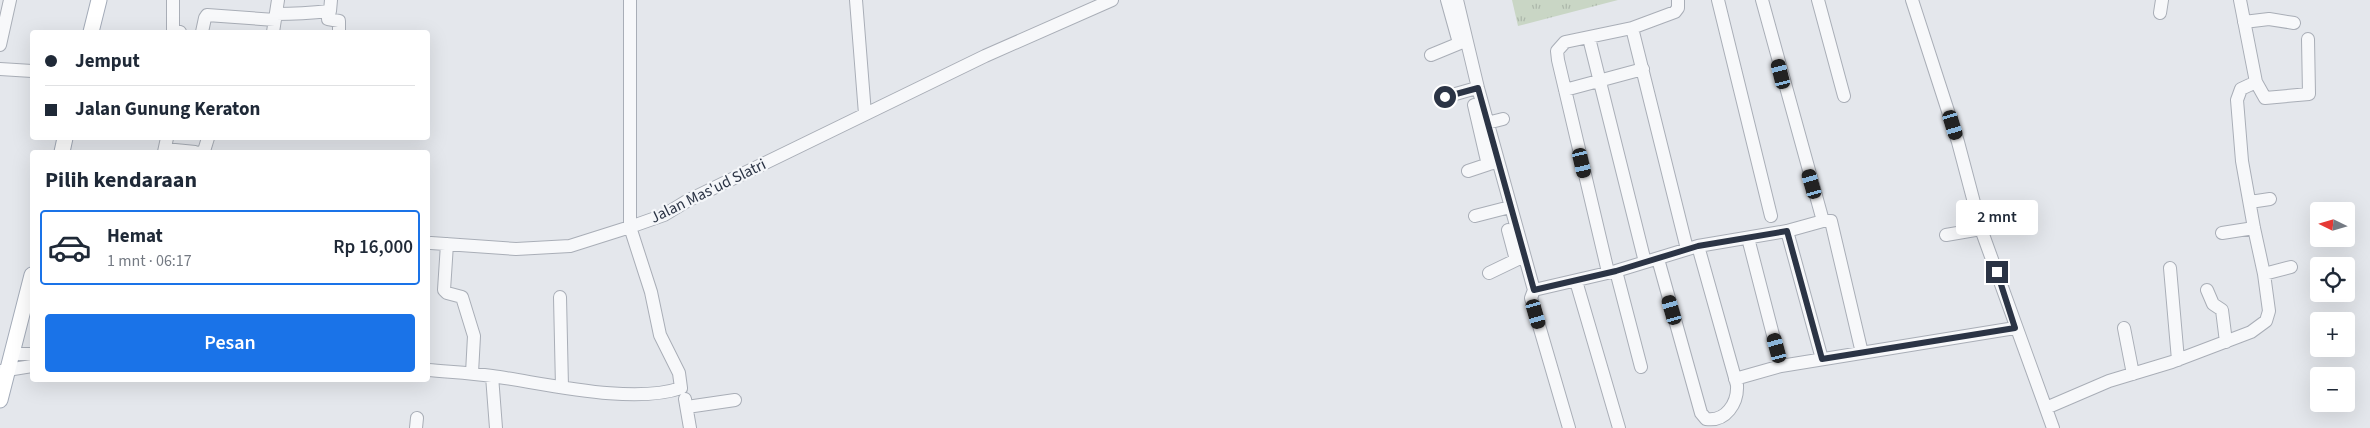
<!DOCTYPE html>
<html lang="id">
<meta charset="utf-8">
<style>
body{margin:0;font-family:"Source Sans 3",sans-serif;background:#f6f6f7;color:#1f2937;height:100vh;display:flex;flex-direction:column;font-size:19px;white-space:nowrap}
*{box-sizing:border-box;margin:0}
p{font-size:16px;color:#747a83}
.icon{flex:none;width:28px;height:28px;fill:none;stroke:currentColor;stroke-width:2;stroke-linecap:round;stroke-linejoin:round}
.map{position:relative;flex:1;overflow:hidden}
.details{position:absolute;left:30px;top:150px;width:400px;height:232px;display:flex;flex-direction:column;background:#fff;border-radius:5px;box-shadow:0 5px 20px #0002}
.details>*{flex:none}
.guide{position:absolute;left:30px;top:30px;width:400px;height:110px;border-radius:5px;box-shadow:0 5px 20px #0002;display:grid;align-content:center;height:110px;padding:0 15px;background:#fff}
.needle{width:32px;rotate:275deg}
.tools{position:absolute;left:2310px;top:202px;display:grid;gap:10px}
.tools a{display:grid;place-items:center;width:45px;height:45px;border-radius:5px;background:#fff;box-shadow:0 5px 20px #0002;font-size:25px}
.end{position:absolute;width:22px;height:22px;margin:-11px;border:6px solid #2b3445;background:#fff;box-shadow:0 0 0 2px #fff}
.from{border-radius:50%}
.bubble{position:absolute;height:35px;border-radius:5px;background:#fff;box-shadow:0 5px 20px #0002;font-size:16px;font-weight:600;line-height:35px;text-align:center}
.car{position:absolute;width:15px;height:30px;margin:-15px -8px;border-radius:6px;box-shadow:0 0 4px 1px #0007;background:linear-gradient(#222 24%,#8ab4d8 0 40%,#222 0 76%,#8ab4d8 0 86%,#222 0)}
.guide b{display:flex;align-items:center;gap:18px;height:48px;font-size:19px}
.guide b+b{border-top:1px solid #e0e1e3}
.guide i{width:12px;height:12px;background:#1f2937}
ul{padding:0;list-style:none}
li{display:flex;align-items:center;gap:15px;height:75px;margin:0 10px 8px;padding:0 5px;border:2px solid transparent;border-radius:5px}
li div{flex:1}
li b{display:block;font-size:19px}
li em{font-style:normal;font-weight:600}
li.selected{border-color:#1a73e8}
li>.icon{width:45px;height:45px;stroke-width:1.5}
h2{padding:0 15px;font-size:22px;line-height:60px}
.cta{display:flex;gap:10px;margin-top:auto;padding:10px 15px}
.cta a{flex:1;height:58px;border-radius:5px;background:#1a73e8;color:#fff;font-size:20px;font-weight:600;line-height:58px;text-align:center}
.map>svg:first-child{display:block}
</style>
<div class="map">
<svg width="2370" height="428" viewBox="0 0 2370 428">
<defs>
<pattern id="grass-tufts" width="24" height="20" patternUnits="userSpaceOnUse" patternTransform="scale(1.25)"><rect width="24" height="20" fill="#c9d6c5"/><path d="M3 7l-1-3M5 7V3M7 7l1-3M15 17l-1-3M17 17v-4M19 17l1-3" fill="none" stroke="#adb8ab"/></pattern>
</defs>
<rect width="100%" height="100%" fill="#e4e7ec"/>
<path fill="url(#grass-tufts)" d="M1512 0H1618L1518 26Z"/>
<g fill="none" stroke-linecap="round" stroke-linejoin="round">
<g stroke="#a9aeb7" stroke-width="14">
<path id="minor" d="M173 0V30L180 32
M856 0 865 114
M1447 0 1459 43
M1457 0 1478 88 1534 290
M1718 0 1771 216
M1818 0 1844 96
M1912 0 1958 142 1981 229 2053 428
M328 12V19L339 21V32
M2160 13 2162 0
M276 14C295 14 311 13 330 11L331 0
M2244 22 2269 19 2294 23
M1632 28 1687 249
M202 32 205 18 207 15 275 20
M273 32 278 0
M1589 38 1645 262
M0 45 10 0
M1431 55 1465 41
M0 69 32 71
M2256 82 2265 98 2309 94 2308 39
M1565 90 1643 69
M1445 97 1473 89
M1474 105 1487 161 1489 164 1498 162
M1487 123 1503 119
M165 149 195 152
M164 152 167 138
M201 152 204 151 208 138
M1468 171 1489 164
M2250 202 2270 199
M1475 216 1510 207
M1823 221H1831L1862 353
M1508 230 1516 260 1524 257
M1787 231 1822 359
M2222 233 2254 228
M1946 235 1981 229
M1748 238 1781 366
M431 243 516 249 570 246 630 227V0
M447 244 444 290 447 293 462 297 474 336 472 373
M1658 259 1701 413 1706 419C1726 422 1738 403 1737 385L1698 246
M2170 268 2178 360
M1616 271 1641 367
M1608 272 1558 60 1557 51 1565 42 1632 28 1675 12 1678 8V0
M1489 273 1516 260
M2264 274 2291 267
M1576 281 1619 428
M2207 290 2213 304 2222 310 2226 342
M560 297 562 387
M2124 328 2133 374
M13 354H32
M428 370C449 372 471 373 492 376 544 383 632 405 681 388L679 373 660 335 651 292 630 227 664 215 687 201 985 56 1112 0
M1 371 32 366
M492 376 496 428
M1735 379 1781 366 2015 328
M685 399 690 428
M687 407 735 400
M2046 408 2109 381 2172 362 2251 332 2266 321 2269 311 2264 274 2254 228 2242 161 2237 100 2241 89 2256 82 2240 0
M416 428 417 418
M1569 428 1531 298 1534 290 1616 271 1698 246 1787 231 1823 221 1762 0"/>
</g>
<g stroke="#a3abb8" stroke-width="17">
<path id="major" d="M91 32 99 0
M62 152 65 138
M0 400 32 275"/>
</g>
<use href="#minor" stroke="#f7f8fa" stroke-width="12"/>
<use href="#major" stroke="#fff" stroke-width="15"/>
</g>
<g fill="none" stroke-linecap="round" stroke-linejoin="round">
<path stroke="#2b3445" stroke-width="6" d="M1445 97 1478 88 1534 290 1616 271 1698 246 1787 231 1822 359 2015 328 1997 272"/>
</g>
<g text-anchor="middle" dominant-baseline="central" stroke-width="4.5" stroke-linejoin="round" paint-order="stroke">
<g font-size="16" fill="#2b3445" stroke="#f4f6f9">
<text transform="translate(708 191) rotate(-26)">Jalan Mas'ud Slatri</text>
</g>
</g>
</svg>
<div class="tools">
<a><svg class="needle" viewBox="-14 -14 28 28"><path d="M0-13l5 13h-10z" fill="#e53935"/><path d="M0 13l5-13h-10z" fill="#747a83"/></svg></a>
<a><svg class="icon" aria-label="locate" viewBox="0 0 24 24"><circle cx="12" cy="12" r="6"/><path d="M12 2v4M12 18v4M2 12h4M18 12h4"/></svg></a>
<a>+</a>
<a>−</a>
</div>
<i class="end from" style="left:1445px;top:97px"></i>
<i class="end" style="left:1997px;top:272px"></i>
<div class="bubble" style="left:1956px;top:200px;width:82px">2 mnt</div>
<i class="car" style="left:1781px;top:74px;rotate:346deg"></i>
<i class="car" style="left:1953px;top:125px;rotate:163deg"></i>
<i class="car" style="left:1582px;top:163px;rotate:167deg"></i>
<i class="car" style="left:1812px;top:184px;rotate:344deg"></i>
<i class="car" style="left:1672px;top:310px;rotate:344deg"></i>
<i class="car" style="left:1536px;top:314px;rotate:164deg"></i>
<i class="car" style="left:1777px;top:348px;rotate:345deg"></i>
<div class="guide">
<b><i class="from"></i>Jemput</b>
<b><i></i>Jalan Gunung Keraton</b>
</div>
<section class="details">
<h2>Pilih kendaraan</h2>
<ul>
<li class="selected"><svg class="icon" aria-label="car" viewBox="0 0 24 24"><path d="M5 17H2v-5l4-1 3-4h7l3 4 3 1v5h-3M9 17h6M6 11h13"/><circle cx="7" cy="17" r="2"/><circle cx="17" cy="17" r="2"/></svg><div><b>Hemat</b><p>1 mnt · 06:17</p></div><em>Rp 16,000</em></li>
</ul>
<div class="cta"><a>Pesan</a></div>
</section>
</div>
